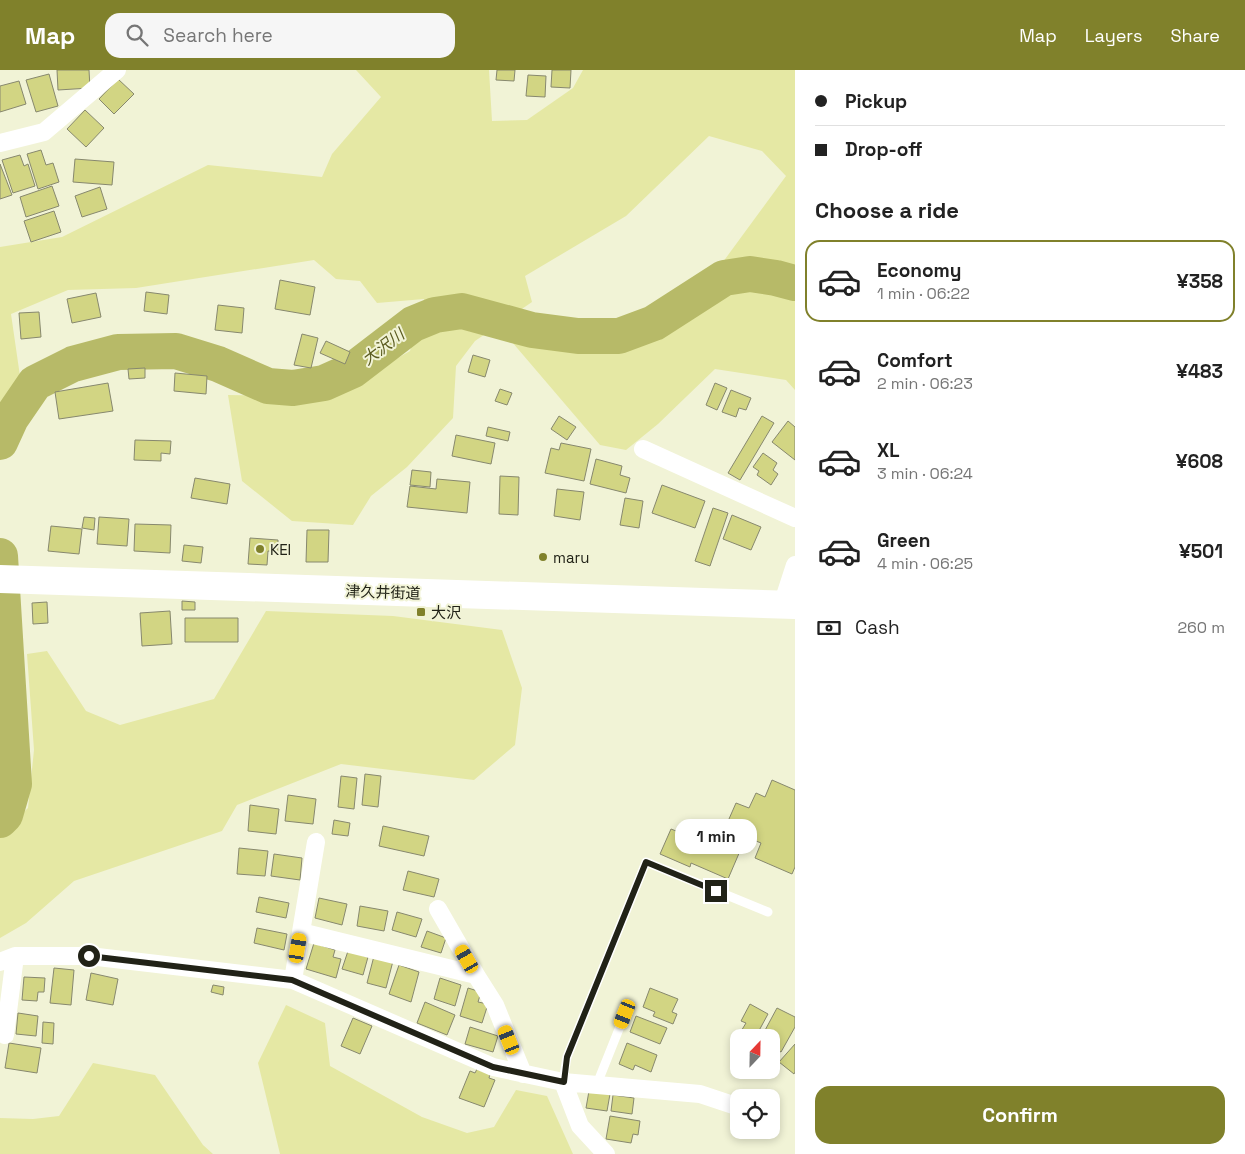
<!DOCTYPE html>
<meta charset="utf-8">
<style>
body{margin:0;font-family:"Space Grotesk","Noto Sans JP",sans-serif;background:#f6f6f6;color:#222;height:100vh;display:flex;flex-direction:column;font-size:19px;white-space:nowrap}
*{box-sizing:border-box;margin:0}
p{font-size:16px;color:#767676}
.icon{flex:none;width:28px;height:28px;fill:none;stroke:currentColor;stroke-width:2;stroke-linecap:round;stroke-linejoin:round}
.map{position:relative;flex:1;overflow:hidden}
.details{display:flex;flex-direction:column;background:#fff;width:450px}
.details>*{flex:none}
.top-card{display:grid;align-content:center;height:110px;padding:0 20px;background:#fff}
.needle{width:32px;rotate:22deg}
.buttons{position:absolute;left:730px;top:959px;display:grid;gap:10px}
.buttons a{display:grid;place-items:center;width:50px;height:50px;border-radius:10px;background:#fff;box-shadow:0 2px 8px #0003;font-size:25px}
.end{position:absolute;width:22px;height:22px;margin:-11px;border:6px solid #212217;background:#fff;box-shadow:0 0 0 2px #fff}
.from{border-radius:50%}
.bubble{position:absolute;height:35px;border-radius:15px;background:#fff;box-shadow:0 2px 8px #0003;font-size:16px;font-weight:700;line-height:35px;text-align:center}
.car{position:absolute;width:15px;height:30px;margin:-15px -8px;border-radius:6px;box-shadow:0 0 4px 1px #0007;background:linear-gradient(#f5c518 24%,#345 0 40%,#f5c518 0 76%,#345 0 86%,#f5c518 0)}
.top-card b{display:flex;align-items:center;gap:18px;height:48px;font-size:19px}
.top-card b+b{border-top:1px solid #e0e0e0}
.top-card i{width:12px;height:12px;background:#222}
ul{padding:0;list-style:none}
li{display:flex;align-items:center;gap:15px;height:82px;margin:0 10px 8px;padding:0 10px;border:2px solid transparent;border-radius:15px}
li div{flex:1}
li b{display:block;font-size:19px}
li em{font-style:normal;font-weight:700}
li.current{border-color:#80812b}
li>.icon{width:45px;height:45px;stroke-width:1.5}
h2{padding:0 20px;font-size:22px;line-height:60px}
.pay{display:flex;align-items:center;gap:12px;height:55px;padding:0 20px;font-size:19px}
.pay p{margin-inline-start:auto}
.action{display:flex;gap:10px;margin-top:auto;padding:10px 20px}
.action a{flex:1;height:58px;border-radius:15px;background:#80812b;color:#fff;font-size:20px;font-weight:700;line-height:58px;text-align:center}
header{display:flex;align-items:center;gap:30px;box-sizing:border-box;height:70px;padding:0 25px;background:#80812b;color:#fff}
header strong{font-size:24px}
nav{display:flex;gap:28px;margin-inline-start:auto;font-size:18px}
.search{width:350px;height:45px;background:#f6f6f6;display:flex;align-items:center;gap:12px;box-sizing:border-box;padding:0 18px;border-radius:15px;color:#767676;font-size:19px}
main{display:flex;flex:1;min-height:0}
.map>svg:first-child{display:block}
</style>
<header>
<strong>Map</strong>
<div class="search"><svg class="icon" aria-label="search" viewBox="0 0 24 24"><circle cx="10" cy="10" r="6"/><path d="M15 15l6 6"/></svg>Search here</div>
<nav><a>Map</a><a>Layers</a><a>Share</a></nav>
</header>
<main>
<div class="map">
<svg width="795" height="1084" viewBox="0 0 795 1084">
<rect width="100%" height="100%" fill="#f1f3d6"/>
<path fill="#e5e8a4" d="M356 0H489L492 51 527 50 573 18 583 0H795V320L786 310 715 299 658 354 626 380 600 375 512 272 549 246 625 274 702 234 720 196 786 106 762 81 709 66 626 146 525 206 532 232 475 271 456 296 453 348 407 397 371 426 353 455 292 451 242 411 228 325 329 327 410 281 424 229 377 233 360 211 336 209 314 190 136 218 68 220 11 244 22 320 0 377V177L62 167 208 95 322 107 332 84 381 27Z
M266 541 393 546 502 560 522 618 515 675 474 710 341 694 237 735 222 761 74 811 26 853 0 868V765L28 738 34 680 27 584 47 581 86 641 120 655 214 629Z
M286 935 325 953 330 996 422 1047 467 1063 494 1057 516 1020 547 1026 573 1084H280L258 993Z
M93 993 155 1005 203 1075 213 1084H0V1048L33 1049 59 1046Z"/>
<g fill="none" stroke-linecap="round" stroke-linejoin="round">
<path stroke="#b7ba68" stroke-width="36" d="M0 372 11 348 35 313 73 294 118 282 176 281 218 294 268 316 293 318 324 313 353 300 413 254 435 245 462 241 532 260 578 266H619L654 253 724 208 750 204 776 208 795 213
M0 486 14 714 5 745 0 750"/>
</g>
<path fill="#d2d583" stroke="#87886e" d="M57 0H89L90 18 58 20Z
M497 0H515L514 11 496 10Z
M552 0H571L570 18 551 17Z
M49 4 58 36 36 42 26 10Z
M528 5 546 6 545 27 526 26Z
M118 9 134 24 114 44 99 29Z
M19 11 26 34 0 42V16Z
M85 40 104 58 86 77 67 59Z
M41 80 46 95 53 93 59 112 38 119 27 84Z
M20 85 24 96 28 94 35 116 13 123 2 90Z
M75 89 114 92 112 115 73 112Z
M0 94 12 125 0 129Z
M52 116 59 136 26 147 20 127Z
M100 117 107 139 82 147 75 126Z
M54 141 61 162 31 172 24 151Z
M280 210 315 217 310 245 275 239Z
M146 222 169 225 167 244 144 241Z
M96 223 101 247 72 253 67 229Z
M218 235 244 238 242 263 215 260Z
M39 242 41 267 21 269 19 243Z
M302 264 318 268 311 298 294 295Z
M326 271 350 282 345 294 320 283Z
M473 285 490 290 485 307 468 302Z
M145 298V308L129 309 128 299Z
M175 303 207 306 206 324 174 321Z
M108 313 113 341 59 349 55 322Z
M715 313 727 318 717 340 706 335Z
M500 319 512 323 507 335 495 331Z
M731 320 751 328 746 340 739 338 736 347 722 342Z
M559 346 576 357 567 370 551 359Z
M762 346 774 353 740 410 728 403Z
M788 351 795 357V390L772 372Z
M488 357 510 362 508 371 486 366Z
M456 365 495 373 491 394 452 386Z
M135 370 171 371 170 384 161 383V391L134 390Z
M561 373 591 379 584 411 545 403 551 378 559 380Z
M763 383 777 393 773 400 778 404 771 415 757 405 759 401 753 397Z
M596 389 622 396 620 405 630 408 626 423 590 414Z
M412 400 431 402 430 417 410 415Z
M500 406 519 407 518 445 499 444Z
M195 408 230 414 227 434 191 428Z
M437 409 470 412 467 443 407 437 410 416 436 419Z
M662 415 705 431 695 458 652 443Z
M557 419 584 422 580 450 554 446Z
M625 428 643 431 639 458 620 455Z
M713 438 728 443 710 496 695 491Z
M732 445 761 457 751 480 723 469Z
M84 447 95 448 94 460 82 458Z
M99 447 129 449 127 476 97 474Z
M135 454 171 455 170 483 134 481Z
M51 456 82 459 79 484 48 481Z
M307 460H329L328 492H306Z
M250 468 278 470V482L268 481 267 495 248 494Z
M184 475 203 477 201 493 182 491Z
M182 531 195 532V540H182Z
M47 532 48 553 33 554 32 533Z
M170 541 172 574 142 576 140 543Z
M185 548H238V572H185Z
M365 704 381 706 378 737 362 735Z
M341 706 357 708 354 739 338 737Z
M772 710 795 720V797L792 804 755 788 761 773 746 767 728 809 691 793 690 797 660 784 671 759 689 766 691 762 718 774 736 733 749 738 756 723 765 727Z
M288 725 316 729 313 754 285 751Z
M250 735 279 739 276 764 248 761Z
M334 750 350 753 348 766 332 764Z
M383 756 429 766 424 786 379 776Z
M239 778 268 781 265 806 237 804Z
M274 784 302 788 300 810 271 806Z
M408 801 439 809 434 827 403 820Z
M259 827 289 833 286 848 256 842Z
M319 828 347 834 342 855 315 848Z
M360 836 388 841 384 861 357 856Z
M397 842 422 849 416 867 392 860Z
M257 858 287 864 284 880 254 873Z
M427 861 446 868 441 883 421 877Z
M314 873 335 880 333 887 341 889 336 908 306 899Z
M348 881 368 887 363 905 342 899Z
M374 886 393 891 386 918 367 913Z
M399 895 419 902 411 932 389 924Z
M54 898 74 900 71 935 50 933Z
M91 903 118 909 113 935 86 930Z
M24 907 45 908 44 922H38L37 931 22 930Z
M440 908 461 915 455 936 434 929Z
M213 915 224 917 223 925 211 922Z
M468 918 481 922 478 932 488 934 482 953 460 946Z
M650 918 678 929 672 942 677 944 673 954 653 946 655 942 643 937Z
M425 932 455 945 447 965 417 953Z
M750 934 768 944 755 968H749L740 963 746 953 741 951Z
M777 938 795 947V957L781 982 775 979 771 985V968H758L761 963 763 964Z
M18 943 38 946 36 966 16 964Z
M636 946 667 958 660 974 630 962Z
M353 948 372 956 360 984 341 976Z
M43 952 54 953 53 974 42 973Z
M470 957 498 966 493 982 465 974Z
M9 973 41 978 37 1003 5 998Z
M627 973 657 985 651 1002 635 995 633 1000 619 994Z
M795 974V1002L794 1004 779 992Z
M477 999 490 1004 489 1008 495 1010 484 1037 459 1028 470 1001 475 1003Z
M589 1021 610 1024 607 1041 586 1038Z
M613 1025 634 1028 632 1044 611 1041Z
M610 1046 640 1051 638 1065 633 1064 631 1073 606 1069Z"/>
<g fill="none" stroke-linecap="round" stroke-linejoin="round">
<path stroke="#fff" stroke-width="9" d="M563 1012 567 987 646 792 768 842
M597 1014 625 944"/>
<path stroke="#fff" stroke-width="18" d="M0 73 44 62 117 0
M643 379 795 448
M782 535 795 495
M438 839 476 905
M301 862 476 905 495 935 523 1004
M0 892 15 886H89L293 910 493 997 563 1012 580 1056 606 1084
M293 910 316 772
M5 965 15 886
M563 1012 700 1024 739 1037"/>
<path stroke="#fff" stroke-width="28" d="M0 509 795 535"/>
</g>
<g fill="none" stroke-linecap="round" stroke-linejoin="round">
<path stroke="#212217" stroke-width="6" d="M89 886 292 910 493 997 564 1012 567 987 646 792 716 821"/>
</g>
<g fill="#80812b" stroke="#f1f3d6" stroke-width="2">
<circle cx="260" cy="479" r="5"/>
<circle cx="543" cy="487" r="5"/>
<rect x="416" y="537" width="10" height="10" rx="2.5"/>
</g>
<g text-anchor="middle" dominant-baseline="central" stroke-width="4" stroke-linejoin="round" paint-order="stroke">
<g font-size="15" fill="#212217" stroke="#f1f3d6" text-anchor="start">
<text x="270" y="479">KEI</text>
<text x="553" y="487">maru</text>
<text x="431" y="542">大沢</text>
</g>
<g font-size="15" fill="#212217" stroke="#f1f3d6">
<text transform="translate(383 522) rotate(2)">津久井街道</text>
</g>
<g font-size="16" font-style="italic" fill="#595a1f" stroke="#f1f3d6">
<text transform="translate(383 277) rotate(-37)">大沢川</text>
</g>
</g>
</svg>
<div class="buttons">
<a><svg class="needle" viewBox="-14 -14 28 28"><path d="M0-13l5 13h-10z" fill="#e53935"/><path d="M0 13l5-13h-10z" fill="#767676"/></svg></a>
<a><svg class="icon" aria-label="locate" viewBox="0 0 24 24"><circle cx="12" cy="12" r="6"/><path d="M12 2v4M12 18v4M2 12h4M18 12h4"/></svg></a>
</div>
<i class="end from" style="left:89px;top:886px"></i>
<i class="end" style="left:716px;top:821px"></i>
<div class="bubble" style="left:675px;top:749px;width:82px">1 min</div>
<i class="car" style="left:298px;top:878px;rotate:10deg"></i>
<i class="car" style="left:467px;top:889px;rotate:330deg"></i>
<i class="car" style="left:625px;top:944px;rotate:202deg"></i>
<i class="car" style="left:509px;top:970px;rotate:338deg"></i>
</div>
<section class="details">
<div class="top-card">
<b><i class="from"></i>Pickup</b>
<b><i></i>Drop-off</b>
</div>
<h2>Choose a ride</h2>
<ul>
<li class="current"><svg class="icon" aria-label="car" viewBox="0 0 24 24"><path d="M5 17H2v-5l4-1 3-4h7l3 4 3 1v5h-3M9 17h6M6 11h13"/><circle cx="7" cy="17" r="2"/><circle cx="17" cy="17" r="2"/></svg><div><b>Economy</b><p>1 min · 06:22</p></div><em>¥358</em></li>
<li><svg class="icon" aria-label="car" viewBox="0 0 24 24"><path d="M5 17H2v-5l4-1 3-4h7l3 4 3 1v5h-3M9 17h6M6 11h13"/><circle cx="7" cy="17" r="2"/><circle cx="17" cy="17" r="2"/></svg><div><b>Comfort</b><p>2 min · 06:23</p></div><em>¥483</em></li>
<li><svg class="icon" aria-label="car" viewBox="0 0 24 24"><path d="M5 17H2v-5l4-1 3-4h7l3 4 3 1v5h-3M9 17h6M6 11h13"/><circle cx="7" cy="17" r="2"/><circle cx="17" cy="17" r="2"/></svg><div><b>XL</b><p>3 min · 06:24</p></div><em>¥608</em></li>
<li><svg class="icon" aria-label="car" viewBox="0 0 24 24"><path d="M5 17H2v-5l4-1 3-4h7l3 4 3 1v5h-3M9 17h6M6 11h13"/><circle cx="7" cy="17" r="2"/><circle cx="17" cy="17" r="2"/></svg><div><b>Green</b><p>4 min · 06:25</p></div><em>¥501</em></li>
</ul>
<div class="pay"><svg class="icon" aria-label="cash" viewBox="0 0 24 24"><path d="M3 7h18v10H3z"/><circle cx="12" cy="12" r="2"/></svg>Cash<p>260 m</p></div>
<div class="action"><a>Confirm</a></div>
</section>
</main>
